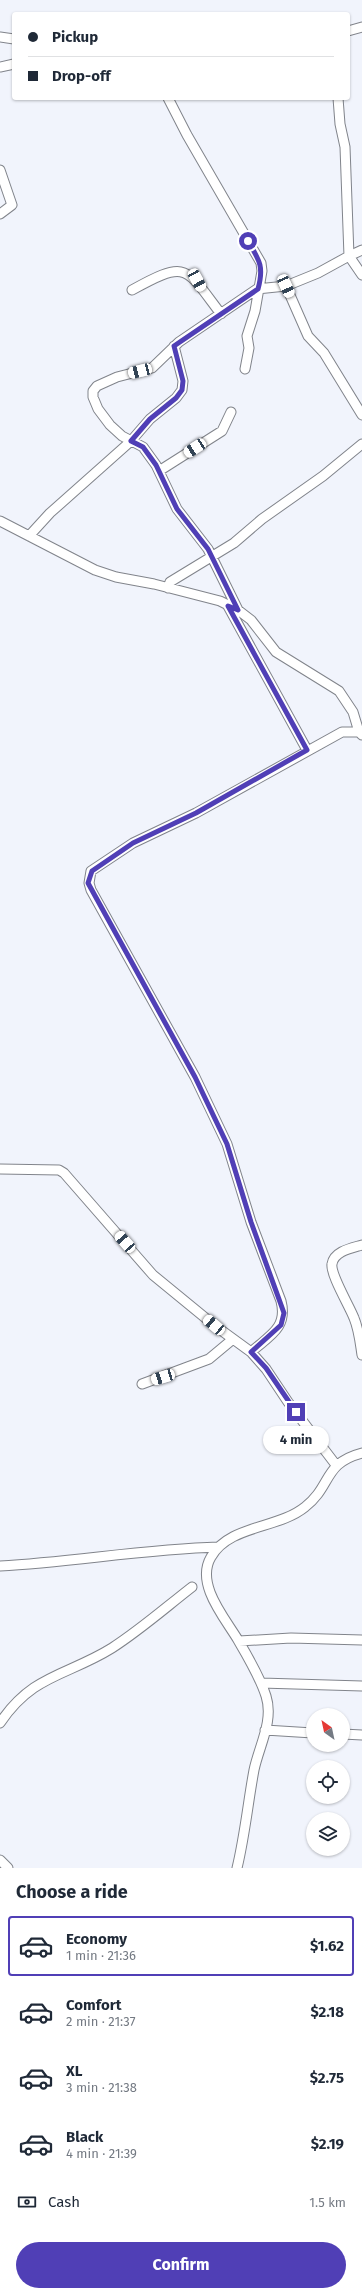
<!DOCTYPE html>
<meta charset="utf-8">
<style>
body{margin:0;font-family:"Fira Sans",sans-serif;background:#f2f2f3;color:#1f2937;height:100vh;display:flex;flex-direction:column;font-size:15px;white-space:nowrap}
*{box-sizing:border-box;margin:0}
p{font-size:13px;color:#747a83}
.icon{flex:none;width:22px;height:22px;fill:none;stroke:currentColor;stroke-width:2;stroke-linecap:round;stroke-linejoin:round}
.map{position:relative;height:1868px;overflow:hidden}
.sheet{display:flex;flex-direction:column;background:#fff;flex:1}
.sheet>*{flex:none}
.guide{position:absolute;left:12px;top:12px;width:338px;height:88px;border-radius:4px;box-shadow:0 1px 3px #0004;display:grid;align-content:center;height:88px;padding:0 16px;background:#fff}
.needle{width:26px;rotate:327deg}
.controls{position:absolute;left:306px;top:1708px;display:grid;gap:8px}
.controls a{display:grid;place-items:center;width:44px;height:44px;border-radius:50%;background:#fff;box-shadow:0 1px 3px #0004;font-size:20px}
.end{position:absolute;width:18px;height:18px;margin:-9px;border:5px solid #503fb6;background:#fff;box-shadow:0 0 0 2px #fff}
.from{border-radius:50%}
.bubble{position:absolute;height:28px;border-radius:14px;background:#fff;box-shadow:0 1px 3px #0004;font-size:13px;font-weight:700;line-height:28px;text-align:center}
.car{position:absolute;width:12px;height:24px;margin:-12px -6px;border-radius:5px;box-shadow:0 0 3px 1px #0007;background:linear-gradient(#fff 24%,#345 0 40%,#fff 0 76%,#345 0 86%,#fff 0)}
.guide b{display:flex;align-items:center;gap:14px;height:38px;font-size:15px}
.guide b+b{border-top:1px solid #e0e1e3}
.guide i{width:10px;height:10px;background:#1f2937}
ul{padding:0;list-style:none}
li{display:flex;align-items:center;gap:12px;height:60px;margin:0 8px 6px;padding:0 8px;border:2px solid transparent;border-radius:4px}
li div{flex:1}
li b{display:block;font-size:15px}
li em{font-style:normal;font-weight:700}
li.selected{border-color:#503fb6}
li>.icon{width:36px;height:36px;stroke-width:1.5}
h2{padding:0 16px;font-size:18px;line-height:48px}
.pay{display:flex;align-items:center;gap:10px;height:44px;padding:0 16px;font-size:15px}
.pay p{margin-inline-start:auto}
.button{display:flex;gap:8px;margin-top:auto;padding:8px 16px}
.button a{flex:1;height:46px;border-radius:24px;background:#503fb6;color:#fff;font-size:16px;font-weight:700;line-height:46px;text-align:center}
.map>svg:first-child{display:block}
</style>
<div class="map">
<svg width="362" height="1868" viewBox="0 0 362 1868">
<rect width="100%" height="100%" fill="#f1f4fc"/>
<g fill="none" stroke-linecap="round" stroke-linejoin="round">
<g stroke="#81848b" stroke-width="11">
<path id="minor" d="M348 31 362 27
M0 37 14 39
M0 67 14 64
M168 98 187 135 261 263 262 271 255 311 247 336 249 348 245 369
M0 170 12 205 0 214
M362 250 349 256 362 275
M286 286 308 336 324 353 362 415
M132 290C188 259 185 267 221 314
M159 471 222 431 231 412
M0 521 95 570 116 577 154 584 220 601 238 610 251 620 276 652 339 691 353 712 359 732 362 735
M29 536 50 513 131 441 150 419 176 398 182 390 183 381 174 346
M168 588 170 582 234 543 262 519 323 476 362 444
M228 606 307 750
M238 610 208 549 177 509 156 465 143 447 122 436 110 425 98 409 93 397V391L97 386 117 377 152 368 179 342 257 289 286 286 318 273 349 256 345 147 340 124 338 98
M0 1169 59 1170 64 1173 153 1275 214 1325 251 1352 266 1369 288 1402 336 1465
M362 1245C352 1248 334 1251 332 1264 330 1274 350 1307 354 1318 359 1330 360 1342 362 1355
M251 1352C269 1336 288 1328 281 1301L251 1222 227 1144 195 1077 91 890 89 883 91 871 133 843 196 813 342 732H359
M142 1384 209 1359 233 1339
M0 1566C73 1562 145 1549 218 1547
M239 1641 291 1638 362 1640
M261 1683 362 1686
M0 1723C33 1674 67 1676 112 1648 140 1630 165 1608 192 1587
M265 1730 313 1733
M343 1734 362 1735
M0 1860 8 1868
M237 1868C245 1835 248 1802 254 1770 259 1746 274 1721 266 1696 260 1677 248 1657 238 1640 225 1618 195 1584 211 1557 229 1525 278 1529 305 1507 332 1486 323 1463 362 1453"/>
</g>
<use href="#minor" stroke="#fff" stroke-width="9"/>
</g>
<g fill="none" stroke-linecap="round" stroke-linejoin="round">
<path stroke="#503fb6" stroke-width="5" d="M248 241C260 261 264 267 258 289L174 346 183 381 182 390 176 398 150 419 131 441 143 447 156 465 177 509 208 549 238 610 228 606 307 750 196 813 133 843 92 871 88 883 195 1077 227 1144 251 1222 284 1313 281 1325 251 1352 266 1368 296 1412"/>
</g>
</svg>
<div class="controls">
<a><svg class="needle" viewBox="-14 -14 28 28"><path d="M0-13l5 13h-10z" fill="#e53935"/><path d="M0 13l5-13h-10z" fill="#747a83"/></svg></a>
<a><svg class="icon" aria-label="locate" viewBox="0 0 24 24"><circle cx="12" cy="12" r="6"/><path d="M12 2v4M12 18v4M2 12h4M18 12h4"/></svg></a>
<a><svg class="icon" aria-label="layers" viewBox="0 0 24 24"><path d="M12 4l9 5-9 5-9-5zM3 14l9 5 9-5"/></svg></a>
</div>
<i class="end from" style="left:248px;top:241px"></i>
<i class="end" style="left:296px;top:1412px"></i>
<div class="bubble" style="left:263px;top:1426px;width:66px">4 min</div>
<i class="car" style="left:197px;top:280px;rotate:151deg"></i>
<i class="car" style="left:286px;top:286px;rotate:156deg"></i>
<i class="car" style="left:140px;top:371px;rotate:256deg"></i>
<i class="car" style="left:195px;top:448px;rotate:237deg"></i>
<i class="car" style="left:125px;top:1242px;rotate:319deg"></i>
<i class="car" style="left:214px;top:1325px;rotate:310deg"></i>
<i class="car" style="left:163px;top:1377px;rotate:253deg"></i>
<div class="guide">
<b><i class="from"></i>Pickup</b>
<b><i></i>Drop-off</b>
</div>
</div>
<section class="sheet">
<h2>Choose a ride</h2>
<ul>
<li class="selected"><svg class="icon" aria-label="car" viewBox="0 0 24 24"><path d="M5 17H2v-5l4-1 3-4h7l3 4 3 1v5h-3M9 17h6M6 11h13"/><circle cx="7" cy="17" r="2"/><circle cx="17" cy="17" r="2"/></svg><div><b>Economy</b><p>1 min · 21:36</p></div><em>$1.62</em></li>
<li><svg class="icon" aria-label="car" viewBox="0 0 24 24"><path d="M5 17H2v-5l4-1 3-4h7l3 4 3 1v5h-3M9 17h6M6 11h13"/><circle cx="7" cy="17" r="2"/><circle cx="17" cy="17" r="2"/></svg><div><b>Comfort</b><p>2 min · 21:37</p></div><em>$2.18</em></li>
<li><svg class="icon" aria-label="car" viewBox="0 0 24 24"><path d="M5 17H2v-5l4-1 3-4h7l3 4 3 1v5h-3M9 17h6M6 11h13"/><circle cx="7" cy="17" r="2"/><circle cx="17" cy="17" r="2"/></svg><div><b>XL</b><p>3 min · 21:38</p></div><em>$2.75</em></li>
<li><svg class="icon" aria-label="car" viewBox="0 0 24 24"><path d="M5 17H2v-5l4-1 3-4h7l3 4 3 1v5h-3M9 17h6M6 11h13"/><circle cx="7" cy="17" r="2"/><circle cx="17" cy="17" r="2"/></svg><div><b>Black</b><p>4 min · 21:39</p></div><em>$2.19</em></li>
</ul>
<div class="pay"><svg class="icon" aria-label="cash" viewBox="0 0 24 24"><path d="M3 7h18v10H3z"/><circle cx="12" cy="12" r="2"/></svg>Cash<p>1.5 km</p></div>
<div class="button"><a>Confirm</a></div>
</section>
